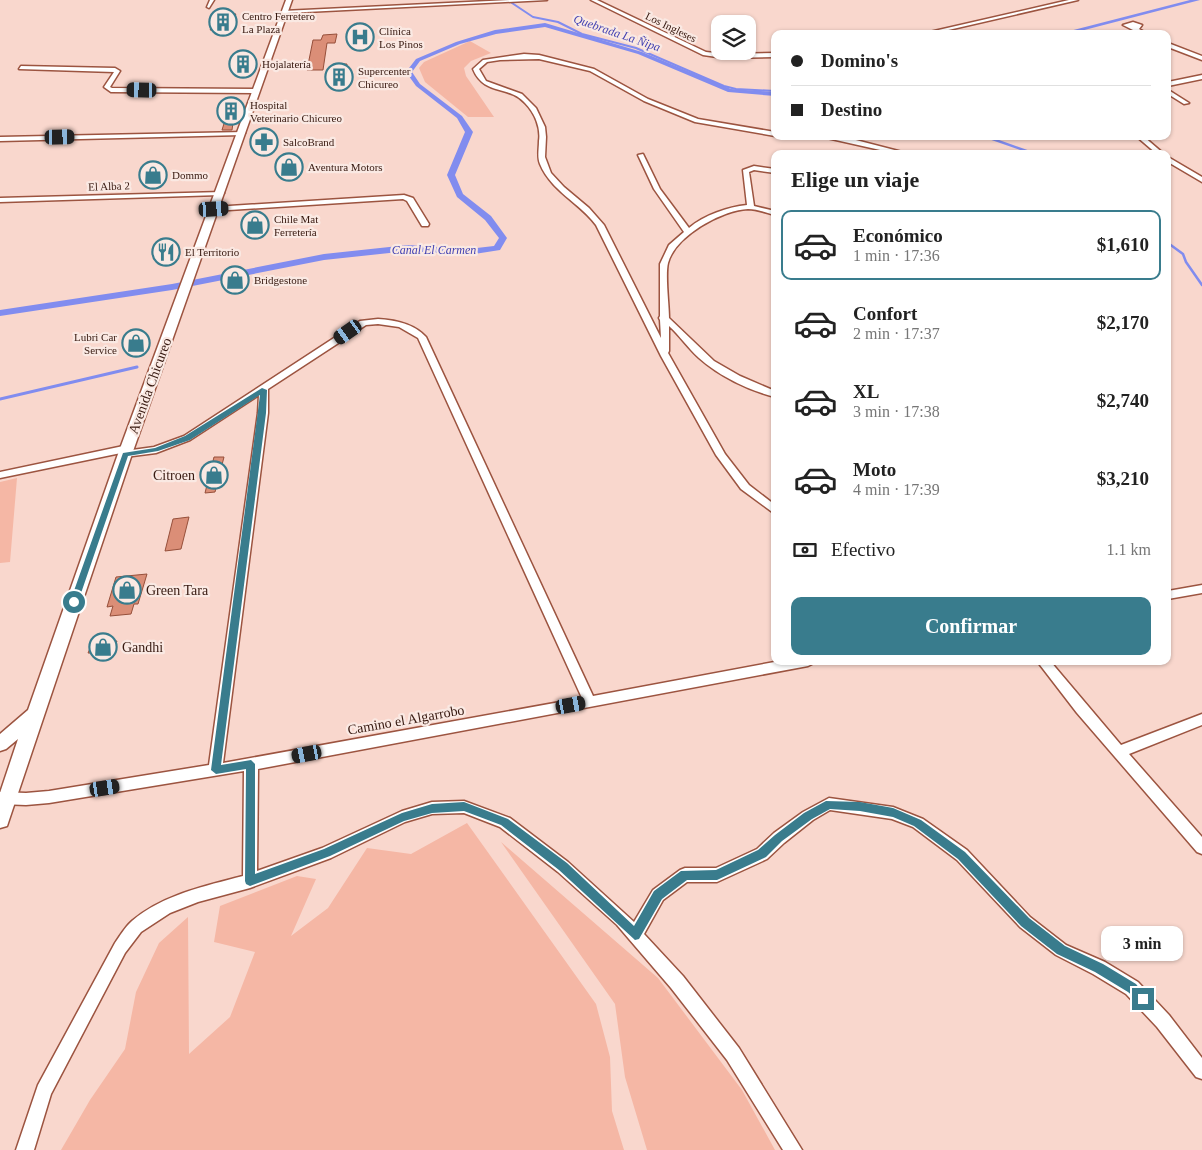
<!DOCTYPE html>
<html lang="es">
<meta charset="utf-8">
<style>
body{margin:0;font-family:"Times New Roman",serif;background:#f6f6f6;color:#222;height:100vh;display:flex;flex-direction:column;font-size:19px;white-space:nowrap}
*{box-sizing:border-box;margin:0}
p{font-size:16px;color:#767676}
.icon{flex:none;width:28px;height:28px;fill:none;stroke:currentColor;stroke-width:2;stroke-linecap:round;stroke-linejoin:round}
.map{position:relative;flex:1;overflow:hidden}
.panel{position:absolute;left:771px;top:150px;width:400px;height:515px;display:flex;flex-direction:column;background:#fff;border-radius:10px;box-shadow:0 1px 4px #0004}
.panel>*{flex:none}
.banner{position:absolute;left:771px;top:30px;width:400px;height:110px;border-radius:10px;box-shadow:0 1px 4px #0004;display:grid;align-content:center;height:110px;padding:0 20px;background:#fff}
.controls{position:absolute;left:711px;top:15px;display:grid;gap:10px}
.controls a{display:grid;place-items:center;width:45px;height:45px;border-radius:10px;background:#fff;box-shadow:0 1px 4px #0004;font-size:25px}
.end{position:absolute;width:22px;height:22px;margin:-11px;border:6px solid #397c8d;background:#fff;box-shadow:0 0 0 2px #fff}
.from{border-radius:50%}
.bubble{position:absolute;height:35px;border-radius:10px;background:#fff;box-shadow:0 1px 4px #0004;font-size:16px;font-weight:700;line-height:35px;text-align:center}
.car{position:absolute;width:15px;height:30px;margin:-15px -8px;border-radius:6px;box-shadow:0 0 4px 1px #0007;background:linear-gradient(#222 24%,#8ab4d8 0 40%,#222 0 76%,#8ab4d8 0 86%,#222 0)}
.banner b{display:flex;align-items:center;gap:18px;height:48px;font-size:19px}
.banner b+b{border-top:1px solid #e0e0e0}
.banner i{width:12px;height:12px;background:#222}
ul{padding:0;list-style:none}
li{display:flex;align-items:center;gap:15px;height:70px;margin:0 10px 8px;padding:0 10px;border:2px solid transparent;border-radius:10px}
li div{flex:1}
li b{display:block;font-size:19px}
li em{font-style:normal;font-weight:700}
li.current{border-color:#397c8d}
li>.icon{width:45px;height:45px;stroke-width:1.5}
h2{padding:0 20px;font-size:22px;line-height:60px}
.pay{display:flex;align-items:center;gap:12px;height:55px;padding:0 20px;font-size:19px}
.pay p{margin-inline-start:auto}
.action{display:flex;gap:10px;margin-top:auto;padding:10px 20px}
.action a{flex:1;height:58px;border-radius:10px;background:#397c8d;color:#fff;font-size:20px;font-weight:700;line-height:58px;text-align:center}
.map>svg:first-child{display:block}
</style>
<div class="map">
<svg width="1202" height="1150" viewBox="0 0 1202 1150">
<rect width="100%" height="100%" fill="#f9d7cd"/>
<path fill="#f5b7a5" d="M470 41 491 53 471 61 464 68 466 76 494 117H468L425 82 419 68 424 62Z
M17 478 10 562 0 563V482Z
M467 823 596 1004 610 1057 612 1111 624 1150H61L90 1100 125 1049 136 992 159 943 188 917 189 1054 230 1017 255 952 214 942 220 906 297 876 316 879 291 936 328 908 367 848 411 854Z
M501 842 658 978 742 1090 775 1150H647L625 1077 615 1004Z"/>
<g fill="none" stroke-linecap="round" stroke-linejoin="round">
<path stroke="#818cef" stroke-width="2" d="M512 3 533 17 558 22 582 34 636 48 724 86 736 89 775 91"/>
<path stroke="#818cef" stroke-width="2.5" d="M984 136 1035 154
M1168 243 1183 254 1186 262 1202 285"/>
<path stroke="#818cef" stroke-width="3" d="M0 399 137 367"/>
<path fill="#818cef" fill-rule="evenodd" d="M1190 0H1200L1069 34H1058Z
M545 23 642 52 731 89 775 92V96L728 92 638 54 545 27 496 34 460 44 420 61 412 72 420 84 462 116 473 132 455 175 463 194 491 216 507 238 500 250 468 255 408 251 324 260 172 290 0 316V310L172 284 324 254 408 245 468 249 494 246 499 238 485 220 457 197 447 175 465 132 457 118 416 86 406 72 416 59 456 42 495 30Z"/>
</g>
<path fill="#db8e77" stroke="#964f3a" d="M220 14H236L226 29 210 30Z
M337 34 335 43H327L323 70H307L313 40H321L323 35Z
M335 64H347L344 82 332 83Z
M231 101 236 102 232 130H222Z
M174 248 171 258 157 259 160 249Z
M214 457H224L215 492 205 493Z
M189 517 181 549 165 551 173 519Z
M147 574 138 604H134L131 614 110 616 113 606 107 607 116 577Z
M117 641 112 653H88L93 642Z"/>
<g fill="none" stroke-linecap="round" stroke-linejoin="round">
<g stroke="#9c5440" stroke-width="3">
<path id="minor" d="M210 0H214L209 8 207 7Z
M510 0H547L286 13 283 11Z
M591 0H597L706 52 724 54 775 53V57L724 58 703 55Z
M1069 0H1078L931 34H921Z
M1133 22 1142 25 1139 29 1148 34H1141L1123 25Z
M1168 43 1202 56V60L1168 47Z
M524 54 539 55 594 69 648 99 698 119 775 132V136L695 122 644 101 590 71 539 59 500 60 487 62 479 69 486 81 522 94 536 108 545 127 546 137 545 157 551 173 564 187 589 208 604 225 661 338 660 320 659 318 660 316V264L669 245 684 232 654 189 638 155 643 154 660 189 689 228C704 215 728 207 747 205L743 170 754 166 775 169V173L754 170 749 172 754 206 775 211V215C767 213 757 209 748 209 722 210 675 236 668 263 665 276 669 304 669 318L714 361 740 376 775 391V397C748 390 719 376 699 358 688 348 680 336 669 326V351L668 353 725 454 749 485 775 505V514L741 489 716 455 661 356 596 225C580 203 551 191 540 164 537 157 539 149 539 141 541 128 535 113 525 103 509 85 484 96 473 69L483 60Z
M21 66 115 68 120 71 110 87 112 88 255 89 258 91 255 93 111 92 104 87 114 72 19 69Z
M1202 75V79L1168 86V82Z
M1168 90 1170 91 1189 103 1184 104 1168 94Z
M244 132 245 133 242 135 0 141V137Z
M818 136 848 138 910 154H898Z
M1136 136H1143L1164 154H1157Z
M1168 157 1202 177V182L1168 162Z
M222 192 224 193 220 195 0 202V198Z
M404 195 413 198 429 224 428 226H422L407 201 403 199 214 211 210 209 214 207Z
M378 319C396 320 414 324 426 337L593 696 780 661H814L812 664 808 666 258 769 257 871 322 848 402 811 432 802 464 801 510 818 568 862 634 922 653 890 680 870 685 868H716L757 849 774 833 803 812 829 798 893 807 923 819 967 850 1030 917 1066 945 1105 962 1138 982 1169 1015 1202 1058V1079L1196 1077 1157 1027 1126 994 1093 974 1056 955 1020 927 957 860 913 827 892 819 830 810 813 820 784 843 767 859 717 882H687L663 900 644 934 683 976 739 1048 802 1150H783L727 1060 671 988 617 925 558 872 500 827 464 813 432 814 405 822 331 858 250 888 198 902 170 913 141 932 125 953 51 1094 34 1150H16L38 1085 115 943C120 936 125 927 132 921 162 895 205 886 243 876L244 771 49 803 26 805 0 804V792L26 793 49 791 209 765 258 413 259 395 190 440 156 453 125 457 121 456V453L0 478V472L128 445 131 446 132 450 154 447 184 436 360 321ZM378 324 399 327 418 338 582 698 223 763 268 413V389L366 325Z
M1202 585V593L1168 599V591Z
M1037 661H1050L1121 745 1202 714V725L1129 754 1202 837V854L1197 852 1077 713Z"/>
</g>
<g stroke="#9c5440" stroke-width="3">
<path id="major" d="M286 0H292L132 454 9 820 7 826 0 828V793L18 739 6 749 0 751V734L28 710 118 454Z"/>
</g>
<use href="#minor" fill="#fff" fill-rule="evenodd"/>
<use href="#major" fill="#fff" fill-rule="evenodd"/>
</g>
<path fill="#397c8d" d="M262 388 267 390 266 413 221 765 251 760 255 764V874L324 849 402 813 432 804 464 802 508 819 567 863 634 926 654 891 681 871 716 870 758 850 775 835 804 813 826 801 860 802 893 808 921 820 965 852 1029 918 1065 946 1103 964 1136 984 1148 999 1147 1003 1143 1005 1128 992 1095 972 1057 954 1021 926 958 859 914 826 893 817 860 811 830 809 812 819 782 841 766 857 717 880H687L662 899 639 939 635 940 559 870 501 825 464 811 432 813 404 821 330 856 250 886 246 884 245 881 246 769 216 774 211 770 260 395 190 440 158 451 128 456 78 602 74 605 70 602 123 453 155 448 185 436Z"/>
<defs>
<g id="building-ring" transform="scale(1.4375)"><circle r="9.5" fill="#fae9e3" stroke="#397c8d" stroke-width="1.5"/><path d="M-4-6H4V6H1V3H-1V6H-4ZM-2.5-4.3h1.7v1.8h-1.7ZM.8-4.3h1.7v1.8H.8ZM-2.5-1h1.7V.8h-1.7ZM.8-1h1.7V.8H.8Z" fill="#397c8d"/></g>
<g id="hospital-ring" transform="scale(1.4375)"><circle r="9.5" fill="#fae9e3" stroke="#397c8d" stroke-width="1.5"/><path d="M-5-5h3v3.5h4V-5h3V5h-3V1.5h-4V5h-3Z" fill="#397c8d"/></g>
<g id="pharmacy-ring" transform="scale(1.4375)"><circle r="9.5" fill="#fae9e3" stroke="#397c8d" stroke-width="1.5"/><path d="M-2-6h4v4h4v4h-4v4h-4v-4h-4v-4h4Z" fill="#397c8d"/></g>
<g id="shop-ring" transform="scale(1.4375)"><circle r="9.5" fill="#fae9e3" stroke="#397c8d" stroke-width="1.5"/><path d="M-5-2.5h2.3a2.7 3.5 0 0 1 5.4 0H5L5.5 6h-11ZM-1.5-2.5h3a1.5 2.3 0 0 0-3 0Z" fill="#397c8d"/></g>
<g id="restaurant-ring" transform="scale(1.4375)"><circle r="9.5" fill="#fae9e3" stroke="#397c8d" stroke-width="1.5"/><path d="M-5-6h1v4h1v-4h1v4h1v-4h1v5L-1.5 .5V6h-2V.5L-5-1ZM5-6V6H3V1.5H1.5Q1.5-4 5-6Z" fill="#397c8d"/></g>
</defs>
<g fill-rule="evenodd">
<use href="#building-ring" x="223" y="22"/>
<use href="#hospital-ring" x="360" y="37"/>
<use href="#building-ring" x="243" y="64"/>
<use href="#building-ring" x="339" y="77"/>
<use href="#building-ring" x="231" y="111"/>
<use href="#pharmacy-ring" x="264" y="142"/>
<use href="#shop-ring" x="289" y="167"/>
<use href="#shop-ring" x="153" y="175"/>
<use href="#shop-ring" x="255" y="225"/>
<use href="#restaurant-ring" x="166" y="252"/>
<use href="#shop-ring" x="235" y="280"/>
<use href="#shop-ring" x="136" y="343"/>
<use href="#shop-ring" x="214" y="475"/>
<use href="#shop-ring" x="127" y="590"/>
<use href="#shop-ring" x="103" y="647"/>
</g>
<g text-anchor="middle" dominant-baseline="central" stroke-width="4.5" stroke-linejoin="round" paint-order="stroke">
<g font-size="11" fill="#371910" stroke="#fae9e3" text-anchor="start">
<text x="242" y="16">Centro Ferretero<tspan x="242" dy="13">La Plaza</tspan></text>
<text x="379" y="31">Clínica<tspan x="379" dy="13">Los Pinos</tspan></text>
<text x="262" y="64">Hojalatería</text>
<text x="358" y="71">Supercenter<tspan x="358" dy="13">Chicureo</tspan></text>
<text x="250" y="105">Hospital<tspan x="250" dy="13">Veterinario Chicureo</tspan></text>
<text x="283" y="142">SalcoBrand</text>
<text x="308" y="167">Aventura Motors</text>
<text x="172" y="175">Dommo</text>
<text x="274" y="219">Chile Mat<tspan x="274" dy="13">Ferretería</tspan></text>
<text x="185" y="252">El Territorio</text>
<text x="254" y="280">Bridgestone</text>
<text x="117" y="337" text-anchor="end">Lubri Car<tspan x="117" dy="13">Service</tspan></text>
</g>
<g font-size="11" fill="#371910" stroke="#fae9e3">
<text transform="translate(671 27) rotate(26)">Los Ingleses</text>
<text transform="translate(109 186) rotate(-2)">El Alba 2</text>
</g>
<g font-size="12" font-style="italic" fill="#4140b2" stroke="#fae9e3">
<text transform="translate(617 33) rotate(19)">Quebrada La Ñipa</text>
<text x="434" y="250">Canal El Carmen</text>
</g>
<g font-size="14" fill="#371910" stroke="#fae9e3">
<text transform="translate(150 386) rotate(-70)">Avenida Chicureo</text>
<text transform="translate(406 720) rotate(-10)">Camino el Algarrobo</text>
</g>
<g font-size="14" fill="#371910" stroke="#fae9e3" text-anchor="start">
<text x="195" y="475" text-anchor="end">Citroen</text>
<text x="146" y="590">Green Tara</text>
<text x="122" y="647">Gandhi</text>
</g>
</g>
</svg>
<div class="controls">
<a><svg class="icon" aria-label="layers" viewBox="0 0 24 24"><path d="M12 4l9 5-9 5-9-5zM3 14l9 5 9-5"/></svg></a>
</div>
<i class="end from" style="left:74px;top:602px"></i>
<i class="end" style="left:1143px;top:999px"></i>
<div class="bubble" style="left:1101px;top:926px;width:82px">3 min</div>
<i class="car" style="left:142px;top:90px;rotate:271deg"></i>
<i class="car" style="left:60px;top:137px;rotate:89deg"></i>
<i class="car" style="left:214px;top:209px;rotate:87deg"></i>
<i class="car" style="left:348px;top:332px;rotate:235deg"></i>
<i class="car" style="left:571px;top:705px;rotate:80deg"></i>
<i class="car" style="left:307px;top:754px;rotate:259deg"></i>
<i class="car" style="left:105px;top:788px;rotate:81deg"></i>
<div class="banner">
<b><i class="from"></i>Domino's</b>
<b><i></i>Destino</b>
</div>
<section class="panel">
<h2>Elige un viaje</h2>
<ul>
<li class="current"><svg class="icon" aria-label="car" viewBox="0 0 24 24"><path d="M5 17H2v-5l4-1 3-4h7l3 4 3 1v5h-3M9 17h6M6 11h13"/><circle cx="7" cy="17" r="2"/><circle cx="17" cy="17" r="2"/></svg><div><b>Económico</b><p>1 min · 17:36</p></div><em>$1,610</em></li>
<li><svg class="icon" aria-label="car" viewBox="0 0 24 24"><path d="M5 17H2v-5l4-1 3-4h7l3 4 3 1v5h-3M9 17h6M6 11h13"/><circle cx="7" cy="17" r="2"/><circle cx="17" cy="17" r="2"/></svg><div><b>Confort</b><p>2 min · 17:37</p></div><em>$2,170</em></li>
<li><svg class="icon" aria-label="car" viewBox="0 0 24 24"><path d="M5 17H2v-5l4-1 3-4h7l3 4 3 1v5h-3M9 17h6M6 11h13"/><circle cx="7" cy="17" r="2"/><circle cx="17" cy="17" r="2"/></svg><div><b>XL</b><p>3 min · 17:38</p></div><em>$2,740</em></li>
<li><svg class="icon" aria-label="car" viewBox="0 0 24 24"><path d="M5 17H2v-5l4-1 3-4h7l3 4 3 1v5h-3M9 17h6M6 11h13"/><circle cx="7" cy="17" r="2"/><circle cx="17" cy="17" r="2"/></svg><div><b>Moto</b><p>4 min · 17:39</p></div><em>$3,210</em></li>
</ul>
<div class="pay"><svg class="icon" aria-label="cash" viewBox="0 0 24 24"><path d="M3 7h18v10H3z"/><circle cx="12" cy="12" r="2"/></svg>Efectivo<p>1.1 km</p></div>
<div class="action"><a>Confirmar</a></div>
</section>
</div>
